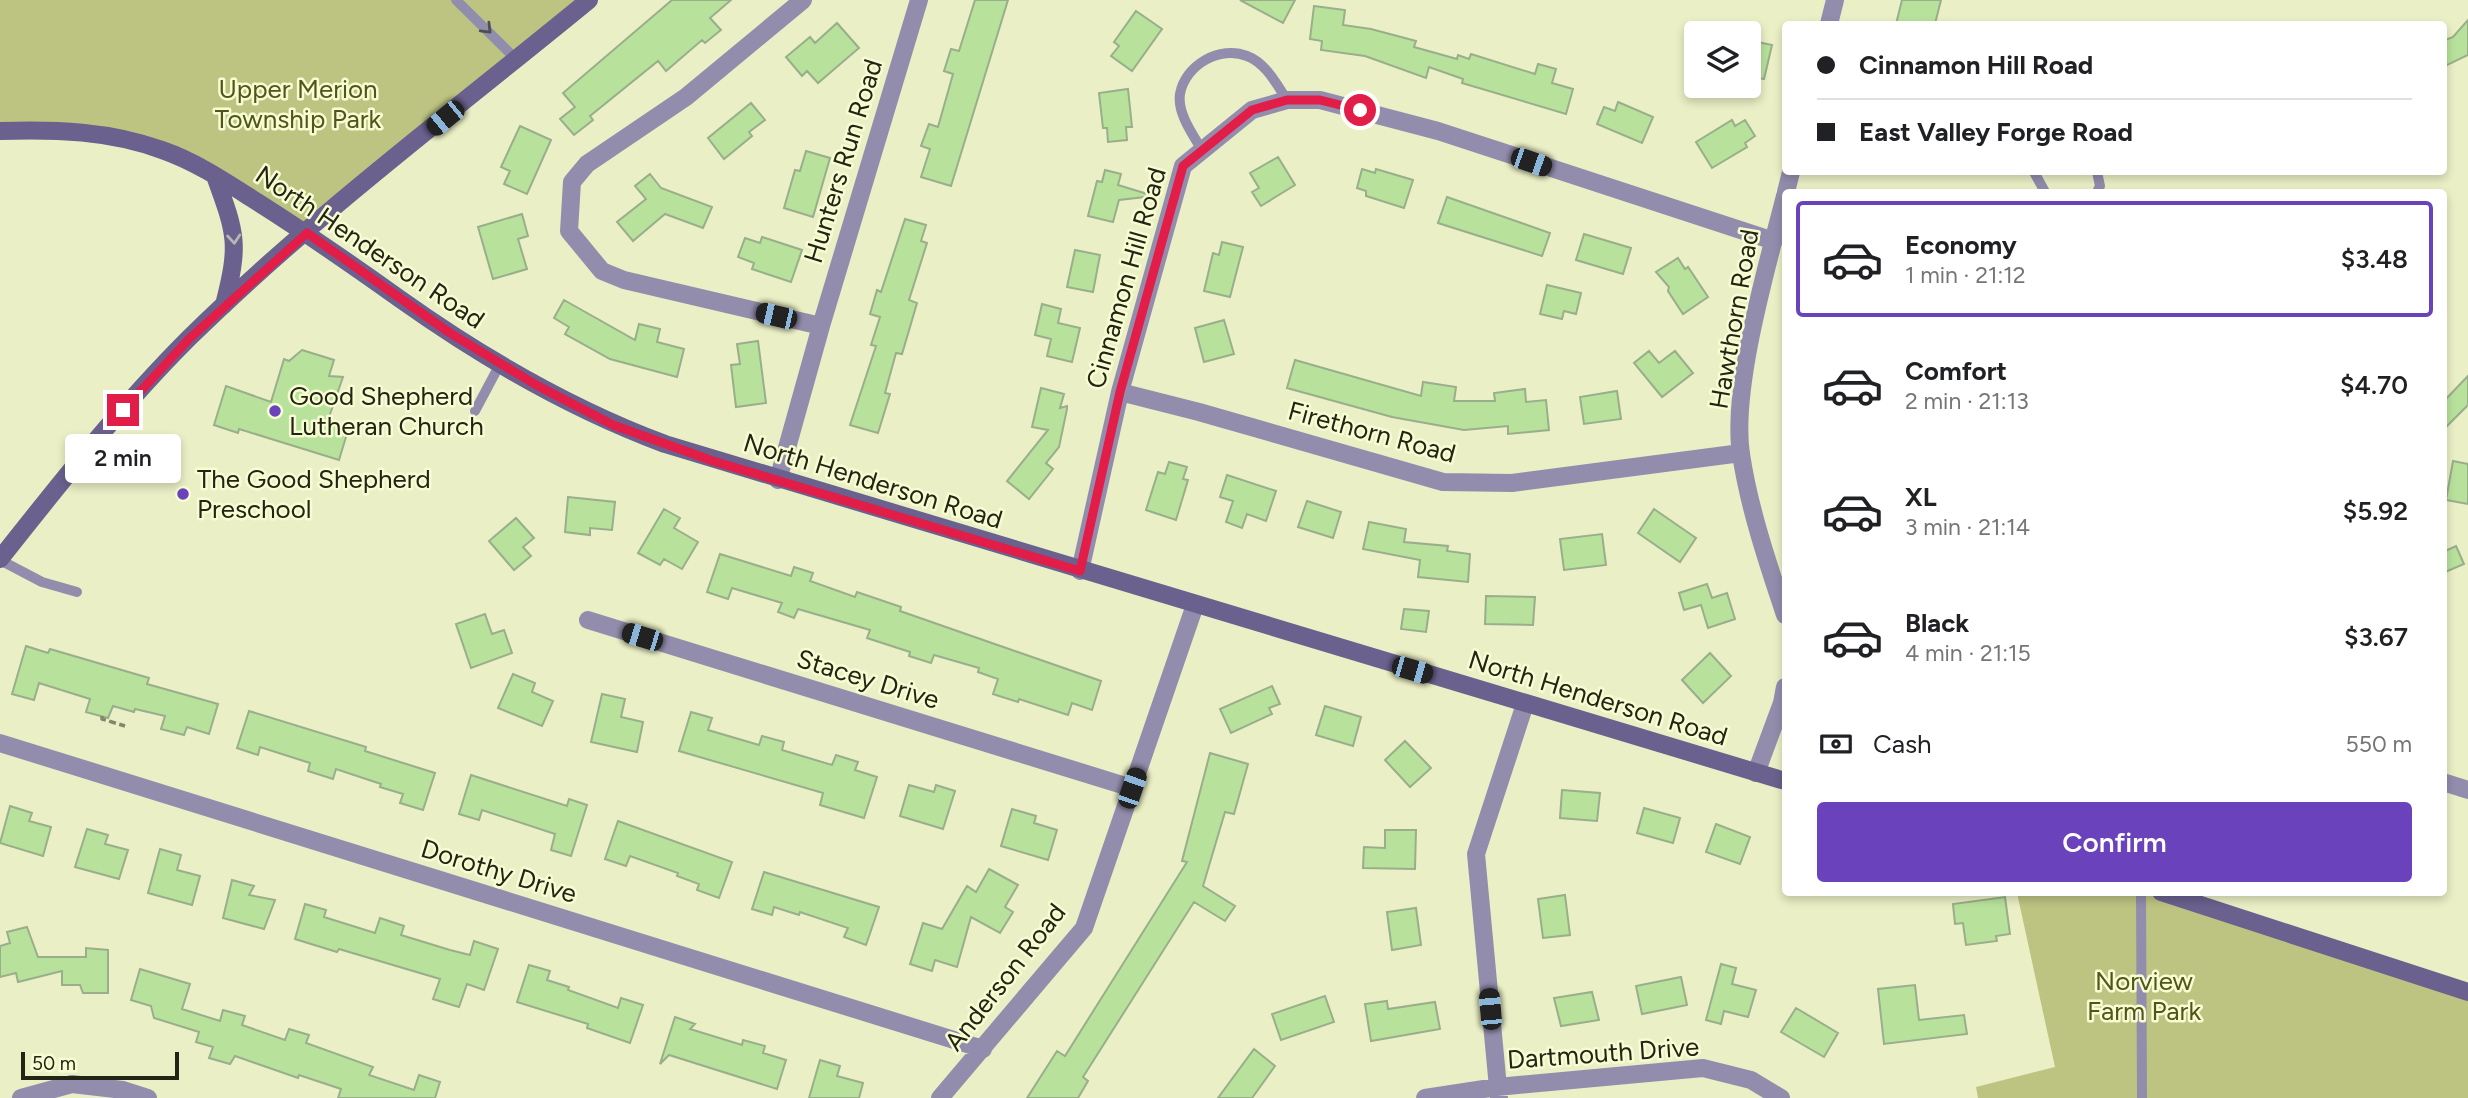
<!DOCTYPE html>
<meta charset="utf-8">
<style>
body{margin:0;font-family:Figtree,sans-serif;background:#f6f6f6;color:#202124;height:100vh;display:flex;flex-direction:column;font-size:26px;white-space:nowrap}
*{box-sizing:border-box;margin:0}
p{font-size:23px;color:#757577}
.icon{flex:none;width:38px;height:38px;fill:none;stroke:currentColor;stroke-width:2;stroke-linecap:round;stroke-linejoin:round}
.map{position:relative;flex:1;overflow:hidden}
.panel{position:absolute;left:1782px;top:189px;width:665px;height:707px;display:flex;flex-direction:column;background:#fff;border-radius:7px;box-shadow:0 4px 10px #0003}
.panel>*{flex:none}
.top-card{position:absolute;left:1782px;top:21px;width:665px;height:154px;border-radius:7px;box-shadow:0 4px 10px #0003;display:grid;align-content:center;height:154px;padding:0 35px;background:#fff}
.tools{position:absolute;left:1684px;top:21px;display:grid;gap:14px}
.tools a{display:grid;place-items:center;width:77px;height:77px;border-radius:7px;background:#fff;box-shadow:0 4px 10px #0003;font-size:35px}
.scale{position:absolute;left:21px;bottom:18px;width:158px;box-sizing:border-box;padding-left:7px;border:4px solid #222414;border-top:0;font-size:19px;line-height:24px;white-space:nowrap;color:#222414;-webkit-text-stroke:5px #f7fcd2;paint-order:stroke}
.end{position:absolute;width:32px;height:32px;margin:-16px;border:9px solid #e11d48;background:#fff;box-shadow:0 0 0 4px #fff}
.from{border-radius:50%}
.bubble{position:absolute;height:49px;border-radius:7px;background:#fff;box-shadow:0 4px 10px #0003;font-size:23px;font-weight:600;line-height:49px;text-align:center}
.car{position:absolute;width:21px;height:42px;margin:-21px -10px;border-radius:9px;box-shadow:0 0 5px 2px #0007;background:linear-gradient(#222 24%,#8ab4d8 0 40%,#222 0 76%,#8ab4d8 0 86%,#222 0)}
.top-card b{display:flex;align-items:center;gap:24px;height:66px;font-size:26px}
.top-card b+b{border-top:2px solid #e0e0e0}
.top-card i{width:18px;height:18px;background:#202124}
ul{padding:12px 0 0;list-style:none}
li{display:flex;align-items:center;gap:21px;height:116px;margin:0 14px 10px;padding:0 21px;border:4px solid transparent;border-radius:7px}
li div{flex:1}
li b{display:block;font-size:26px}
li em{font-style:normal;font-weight:600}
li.current{border-color:#6a43bc}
li>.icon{width:63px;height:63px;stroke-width:1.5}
.pay{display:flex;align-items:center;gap:18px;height:77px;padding:0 35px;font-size:26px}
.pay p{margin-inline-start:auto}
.button{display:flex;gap:14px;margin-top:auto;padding:14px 35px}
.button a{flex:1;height:80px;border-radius:7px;background:#6a43bc;color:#fff;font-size:28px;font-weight:600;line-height:80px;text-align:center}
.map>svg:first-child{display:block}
</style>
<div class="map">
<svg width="2468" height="1098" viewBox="0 0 2468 1098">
<rect width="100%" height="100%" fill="#eaefc5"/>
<path fill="#bdc482" d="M0 0H589L307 233 164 150 0 131Z
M2017 893H2153L2468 993V1098H1978L1976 1087 2055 1067Z"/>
<path fill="#b8e29c" stroke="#99ae8b" stroke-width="2" d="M672 0H731L710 18 721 30 705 43 702 40 666 71 658 61 590 116 593 120 574 135 560 119 575 107 563 93Z
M975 0H1008L951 186 921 177 930 149 921 146 929 124 938 127 953 74 944 71 951 49 959 51Z
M1240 0H1295L1283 23Z
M1902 0H1941L1935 24H1896Z
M1314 6 1345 10 1343 25 1371 29 1416 41 1414 47 1457 59 1458 55 1469 59 1471 54 1535 74 1538 64 1556 69 1552 83 1573 89 1566 114 1462 83 1463 79 1429 67 1426 78 1365 56 1321 50 1322 41 1310 39Z
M1136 11 1162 29 1132 71 1111 56 1119 46 1114 42Z
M2468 20V55L2443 67V41L2453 37Z
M837 23 859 48 818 83 807 71 802 76 786 57 810 37 815 43Z
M1748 40 1772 45 1764 79 1748 76Z
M1128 89 1132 127H1126L1127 140 1108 142 1107 128H1103L1099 93Z
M1618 102 1653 117 1642 143 1597 124 1604 107 1615 111Z
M751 103 765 120 749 132 752 136 724 159 708 138Z
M1732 120 1735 126 1745 120 1755 136 1745 143 1747 147 1712 168 1696 142Z
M520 126 551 140 527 194 504 184 510 171 501 167Z
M806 151 830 158 813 217 784 208 795 170 800 171Z
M1278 157 1295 185 1261 206 1252 192 1259 188 1250 173Z
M1362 169 1375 173 1376 169 1413 180 1404 208 1366 196V191L1357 188Z
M1105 170 1121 174 1118 185 1154 196 1119 200 1113 222 1088 216 1097 181 1102 182Z
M650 174 661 188 712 207 703 228 665 214 633 241 617 222 646 199 635 186Z
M1447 197 1550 233 1542 256 1438 223Z
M522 214 528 236 518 239 527 269 493 279 478 227Z
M905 219 926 225 921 241 927 243 909 300 917 303 902 354 896 353 885 393 890 394 878 433 850 425 876 346 871 345 880 317 870 314 877 290 881 292Z
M1584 234 1631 248 1623 274 1576 260Z
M762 237 802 250 791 282 752 269 754 263 738 257 745 238 760 243Z
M1222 242 1243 247 1230 297 1204 291 1213 253 1219 255Z
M1075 250 1100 255 1093 292 1067 287Z
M1678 258 1685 269 1688 267 1708 297 1683 314 1668 291 1669 287 1656 272Z
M1547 285 1581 293 1576 314 1564 311 1562 319 1540 314Z
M564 300 635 340 639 324 660 329 657 342 684 349 677 377 610 359 565 334 569 327 554 318Z
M1042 304 1061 309 1058 323 1080 328 1072 362 1047 356 1051 339 1035 335Z
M1224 320 1234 354 1204 362 1195 328Z
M758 341 766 403 736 407 731 365 740 364 737 344Z
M302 350 334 360 329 376 343 377 328 420 349 427 339 460 239 429 238 433 214 425 226 386 271 402 284 359 289 361Z
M1649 351 1659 363 1675 351 1693 373 1662 397 1634 363Z
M1295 360 1421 396 1423 382 1456 387 1454 401H1495L1494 393 1525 389 1526 402 1546 400 1549 430 1508 434V426L1464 430 1392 417 1287 388Z
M2468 376V405L2443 430V402Z
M1041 388 1064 394 1060 408 1067 406V409L1059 447 1046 463 1053 469 1029 499 1007 481 1048 430 1032 427Z
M1617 391 1621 419 1584 424 1580 397Z
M2453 461 2468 464V504L2446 500Z
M1169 462 1187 467 1183 479 1188 480 1176 520 1146 510 1158 472 1165 474Z
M1227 475 1276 491 1266 521 1247 514 1242 528 1226 522 1233 501 1220 497Z
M568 497 615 502 612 530 590 528V535L565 532Z
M1307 501 1341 512 1333 538 1298 527Z
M664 509 680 518 674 528 698 542 682 569 664 559 660 565 638 553Z
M1654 509 1696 538 1680 562 1638 533Z
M516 518 534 538 523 547 531 556 514 570 489 541Z
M1369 522 1406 529 1404 542 1448 546 1447 551 1470 554 1468 582 1418 577 1420 560 1363 549Z
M1602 534 1606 565 1564 570 1560 539Z
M2456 546 2464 564 2443 573V552Z
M720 554 791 576 794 567 813 573 810 581 855 597 857 592 901 607 900 611 1101 681 1092 710 1072 703 1068 715 1019 699 1018 702 993 694 998 679 978 672 979 668 934 655 931 663 909 656 910 652 867 638 870 630 798 609 794 618 778 612 782 603 732 588 728 599 707 592Z
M1707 584 1712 598 1727 593 1735 619 1708 628 1701 605 1684 610 1679 593Z
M1486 596 1535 597 1533 625 1485 624Z
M1404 609 1429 611 1426 632 1401 629Z
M485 614 492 634 504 630 512 653 471 668 456 624Z
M26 646 48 653 50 649 149 678 147 684 218 704 209 734 187 727 184 735 161 729 165 716 135 709 134 712 113 706 108 718 86 712 90 699 39 683 34 700 12 694Z
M1710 653 1731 676 1703 703 1682 680Z
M513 674 535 683 532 692 553 701 542 726 498 708Z
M1272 686 1280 704 1269 708 1272 714 1231 733 1220 709Z
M602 694 625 699 621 717 643 722 637 752 591 742Z
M1325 706 1361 717 1353 746 1316 735Z
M249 711 366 747 365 751 435 773 423 810 400 803 403 794 380 787 381 784 336 769 333 779 308 771 310 763 260 747 258 755 237 748Z
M691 712 712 718 708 730 759 745 762 736 784 742 782 750 832 765 836 755 858 762 855 770 877 777 864 818 820 805 823 793 679 751Z
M1405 741 1431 768 1410 787 1385 760Z
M1210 753 1248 764 1234 814 1225 812 1203 886 1235 906 1225 921 1194 902 1083 1077 1088 1081 1078 1098H1027L1057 1051 1065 1056 1187 862 1182 861Z
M471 775 567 806 569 799 587 805 571 856 551 850 555 834 482 810 479 820 459 814Z
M909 785 934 792 936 785 955 791 943 829 900 816Z
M1562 790 1600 793 1597 821 1560 818Z
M10 806 32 813 29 821 51 827 43 856 0 843Z
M1644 808 1680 818 1673 843 1637 833Z
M1012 809 1036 816 1034 823 1057 830 1048 860 1001 846Z
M618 821 732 862 719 898 697 890 699 884 677 876 678 873 630 856 626 866 605 859Z
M1716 824 1750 837 1740 864 1706 852Z
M87 829 108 835 105 844 128 850 119 879 75 867Z
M1385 830H1416L1415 869 1363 868 1364 847 1385 848Z
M160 849 181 855 177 870 200 876 192 905 148 893Z
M989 869 1018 885 1005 907 1013 912 1000 933 971 917 957 967 935 960 932 971 910 964 923 923 942 929 967 886 976 892Z
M764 872 879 907 866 945 844 937 848 928 800 912 799 915 774 907 772 915 752 909Z
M232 880 254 886 249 895 275 900 264 929 223 918Z
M1565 895 1570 935 1543 938 1538 899Z
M2005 897 2010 934 1996 936 1997 941 1966 945 1963 923 1955 924 1953 904Z
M305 904 326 910 324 917 375 933 380 918 404 926 401 935 450 950 470 955 474 941 498 949 484 990 467 984 459 1007 433 999 440 979 339 949 337 952 295 939Z
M1416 908 1421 945 1392 950 1387 912Z
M27 927 38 957H86V948L108 950V993H83L80 985H62V971L18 982 16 973 0 977V946L10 943 7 932Z
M1721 964 1736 968 1732 984 1756 990 1748 1017 1724 1011 1721 1024 1706 1020Z
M529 965 550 971 547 980 569 987 568 990 618 1008 621 998 643 1005 630 1043 587 1028 588 1024 517 1002Z
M140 969 190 984 182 1009 220 1021 223 1010 245 1016 242 1025 285 1040 289 1029 309 1035 306 1043 373 1067 369 1075 414 1090 419 1075 440 1082 435 1098H338L341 1089 299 1075 298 1078 235 1056 230 1064 209 1058 213 1047 196 1042 199 1032 154 1018 151 1006 131 1000Z
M1681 977 1687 1005 1642 1014 1636 986Z
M1915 985 1919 1020 1964 1015 1967 1034 1884 1044 1878 989Z
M1592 992 1599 1020 1561 1026 1554 998Z
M1325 996 1334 1022 1281 1040 1272 1014Z
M1387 1001 1388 1009 1435 1002 1440 1029 1371 1041 1365 1004Z
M1796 1008 1838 1033 1824 1057 1781 1032Z
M675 1017 695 1024 690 1029 742 1045 743 1040 765 1046 763 1053 786 1060 777 1089 669 1055 660 1064Z
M1254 1049 1275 1066 1252 1098H1218Z
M820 1060 840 1066 837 1076 863 1083 859 1098H809Z"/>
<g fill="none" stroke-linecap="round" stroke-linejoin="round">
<path stroke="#84876a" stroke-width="3.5" stroke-dasharray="7 3.5" stroke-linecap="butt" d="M102 716V719L125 726"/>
<path stroke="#938dad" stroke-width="10" d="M456 0 517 60
M1202 150C1193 135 1177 113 1180 94 1185 65 1220 45 1247 56 1266 63 1277 85 1287 100
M2034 172 2045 192
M2097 172 2100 186 2097 192
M475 411 500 364
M0 560 42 582 77 592
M2141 892 2142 1098"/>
<path stroke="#938dad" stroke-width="18" d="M803 0 686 97 587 164 572 182 569 231 602 271 624 280 821 326 919 0
M1829 24 1835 0
M1786 192 1791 172
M1785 196C1768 263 1731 388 1741 454 1749 508 1768 564 1785 615
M1120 392 1199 412 1443 482 1512 483 1741 453
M778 480 821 326
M1080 571 1120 392 1183 166 1252 110 1287 100H1320L1438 131 1774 241
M588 620 1132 788
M0 743 983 1049
M1756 773 1782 703 1785 687
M2443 782 2468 790
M21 1098 72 1084 123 1090 148 1098
M940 1098 1084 928 1195 605
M1425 1098 1497 1087 1703 1068 1751 1080 1781 1098
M1499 1098 1476 854 1525 704"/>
<path stroke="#6a618e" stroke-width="18" d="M0 131C55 129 110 131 162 150 194 161 223 180 251 198 302 230 351 264 400 299 483 358 571 409 665 444L1785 781
M215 176C236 234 240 243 224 305
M0 559C60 483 121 406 189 338 313 216 455 110 589 0
M2161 892 2468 992"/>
</g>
<defs><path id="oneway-chevron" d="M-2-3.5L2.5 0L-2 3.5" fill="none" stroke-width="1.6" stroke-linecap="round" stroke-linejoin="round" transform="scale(1.75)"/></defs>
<use stroke="#4f4e51" href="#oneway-chevron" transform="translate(487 29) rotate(45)"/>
<use stroke="#b8b6b3" href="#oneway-chevron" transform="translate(234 239) rotate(85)"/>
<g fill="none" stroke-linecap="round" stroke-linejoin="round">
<path stroke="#e11d48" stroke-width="9" d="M123 410 189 339 307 233 450 333 538 386 613 425 713 461 1080 571 1120 392 1183 166 1252 110 1287 100H1320L1360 110"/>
</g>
<g fill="#6a43bc" stroke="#f7fcd2" stroke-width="2.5">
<circle cx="275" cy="411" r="7"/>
<circle cx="183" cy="494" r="7"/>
</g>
<g text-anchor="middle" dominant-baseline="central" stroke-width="5" stroke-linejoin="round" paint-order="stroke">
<g font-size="26" fill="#50551a" stroke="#f7fcd2">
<text x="298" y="89">Upper Merion<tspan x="298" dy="30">Township Park</tspan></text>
<text x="2144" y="981">Norview<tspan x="2144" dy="30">Farm Park</tspan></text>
</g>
<g font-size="26" fill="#222414" stroke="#f7fcd2">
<text transform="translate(843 161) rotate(-73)">Hunters Run Road</text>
<text transform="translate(370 247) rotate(34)">North Henderson Road</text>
<text transform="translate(1126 278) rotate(-74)">Cinnamon Hill Road</text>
<text transform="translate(1734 319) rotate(-80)">Hawthorn Road</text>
<text transform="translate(1372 432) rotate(15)">Firethorn Road</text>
<text transform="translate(873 481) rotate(17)">North Henderson Road</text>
<text transform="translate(868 679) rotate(17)">Stacey Drive</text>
<text transform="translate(1598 698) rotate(17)">North Henderson Road</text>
<text transform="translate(499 871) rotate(17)">Dorothy Drive</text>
<text transform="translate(1005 977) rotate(-52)">Anderson Road</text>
<text transform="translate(1603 1053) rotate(-4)">Dartmouth Drive</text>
</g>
<g font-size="26" fill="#222414" stroke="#f7fcd2" text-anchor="start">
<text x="289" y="396">Good Shepherd<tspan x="289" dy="30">Lutheran Church</tspan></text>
<text x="197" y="479">The Good Shepherd<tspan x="197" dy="30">Preschool</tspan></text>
</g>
</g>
</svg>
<div class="tools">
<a><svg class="icon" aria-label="layers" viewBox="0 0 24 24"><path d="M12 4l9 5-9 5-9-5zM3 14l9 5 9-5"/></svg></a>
</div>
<div class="scale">50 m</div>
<i class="end from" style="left:1360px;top:110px"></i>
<i class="end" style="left:123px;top:410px"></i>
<div class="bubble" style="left:65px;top:434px;width:116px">2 min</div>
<i class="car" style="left:445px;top:118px;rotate:231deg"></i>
<i class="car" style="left:1531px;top:162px;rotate:109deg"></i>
<i class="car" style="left:776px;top:316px;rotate:283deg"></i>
<i class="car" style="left:642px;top:637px;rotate:287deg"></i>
<i class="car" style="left:1412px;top:670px;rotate:106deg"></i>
<i class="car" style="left:1132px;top:788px;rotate:19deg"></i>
<i class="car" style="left:1490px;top:1009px;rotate:355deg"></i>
<div class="top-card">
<b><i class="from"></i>Cinnamon Hill Road</b>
<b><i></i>East Valley Forge Road</b>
</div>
<section class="panel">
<ul>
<li class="current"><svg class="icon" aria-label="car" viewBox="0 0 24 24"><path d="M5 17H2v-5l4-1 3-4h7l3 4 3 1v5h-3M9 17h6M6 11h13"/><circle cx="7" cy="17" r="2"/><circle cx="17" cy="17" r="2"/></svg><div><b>Economy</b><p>1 min · 21:12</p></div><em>$3.48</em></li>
<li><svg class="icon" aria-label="car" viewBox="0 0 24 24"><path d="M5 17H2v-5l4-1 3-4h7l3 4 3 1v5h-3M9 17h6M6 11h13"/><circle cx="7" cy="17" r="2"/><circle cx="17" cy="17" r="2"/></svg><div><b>Comfort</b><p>2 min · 21:13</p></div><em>$4.70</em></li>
<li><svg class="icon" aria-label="car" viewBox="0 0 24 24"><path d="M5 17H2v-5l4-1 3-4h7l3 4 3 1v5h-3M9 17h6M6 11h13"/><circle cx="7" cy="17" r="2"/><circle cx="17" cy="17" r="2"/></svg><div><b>XL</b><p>3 min · 21:14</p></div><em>$5.92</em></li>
<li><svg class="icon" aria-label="car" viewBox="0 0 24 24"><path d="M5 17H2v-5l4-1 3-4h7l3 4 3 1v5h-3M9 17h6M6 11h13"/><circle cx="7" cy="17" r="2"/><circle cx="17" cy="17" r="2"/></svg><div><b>Black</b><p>4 min · 21:15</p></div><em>$3.67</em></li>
</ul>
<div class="pay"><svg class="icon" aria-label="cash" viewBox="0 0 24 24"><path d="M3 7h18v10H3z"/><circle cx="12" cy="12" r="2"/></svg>Cash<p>550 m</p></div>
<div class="button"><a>Confirm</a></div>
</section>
</div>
